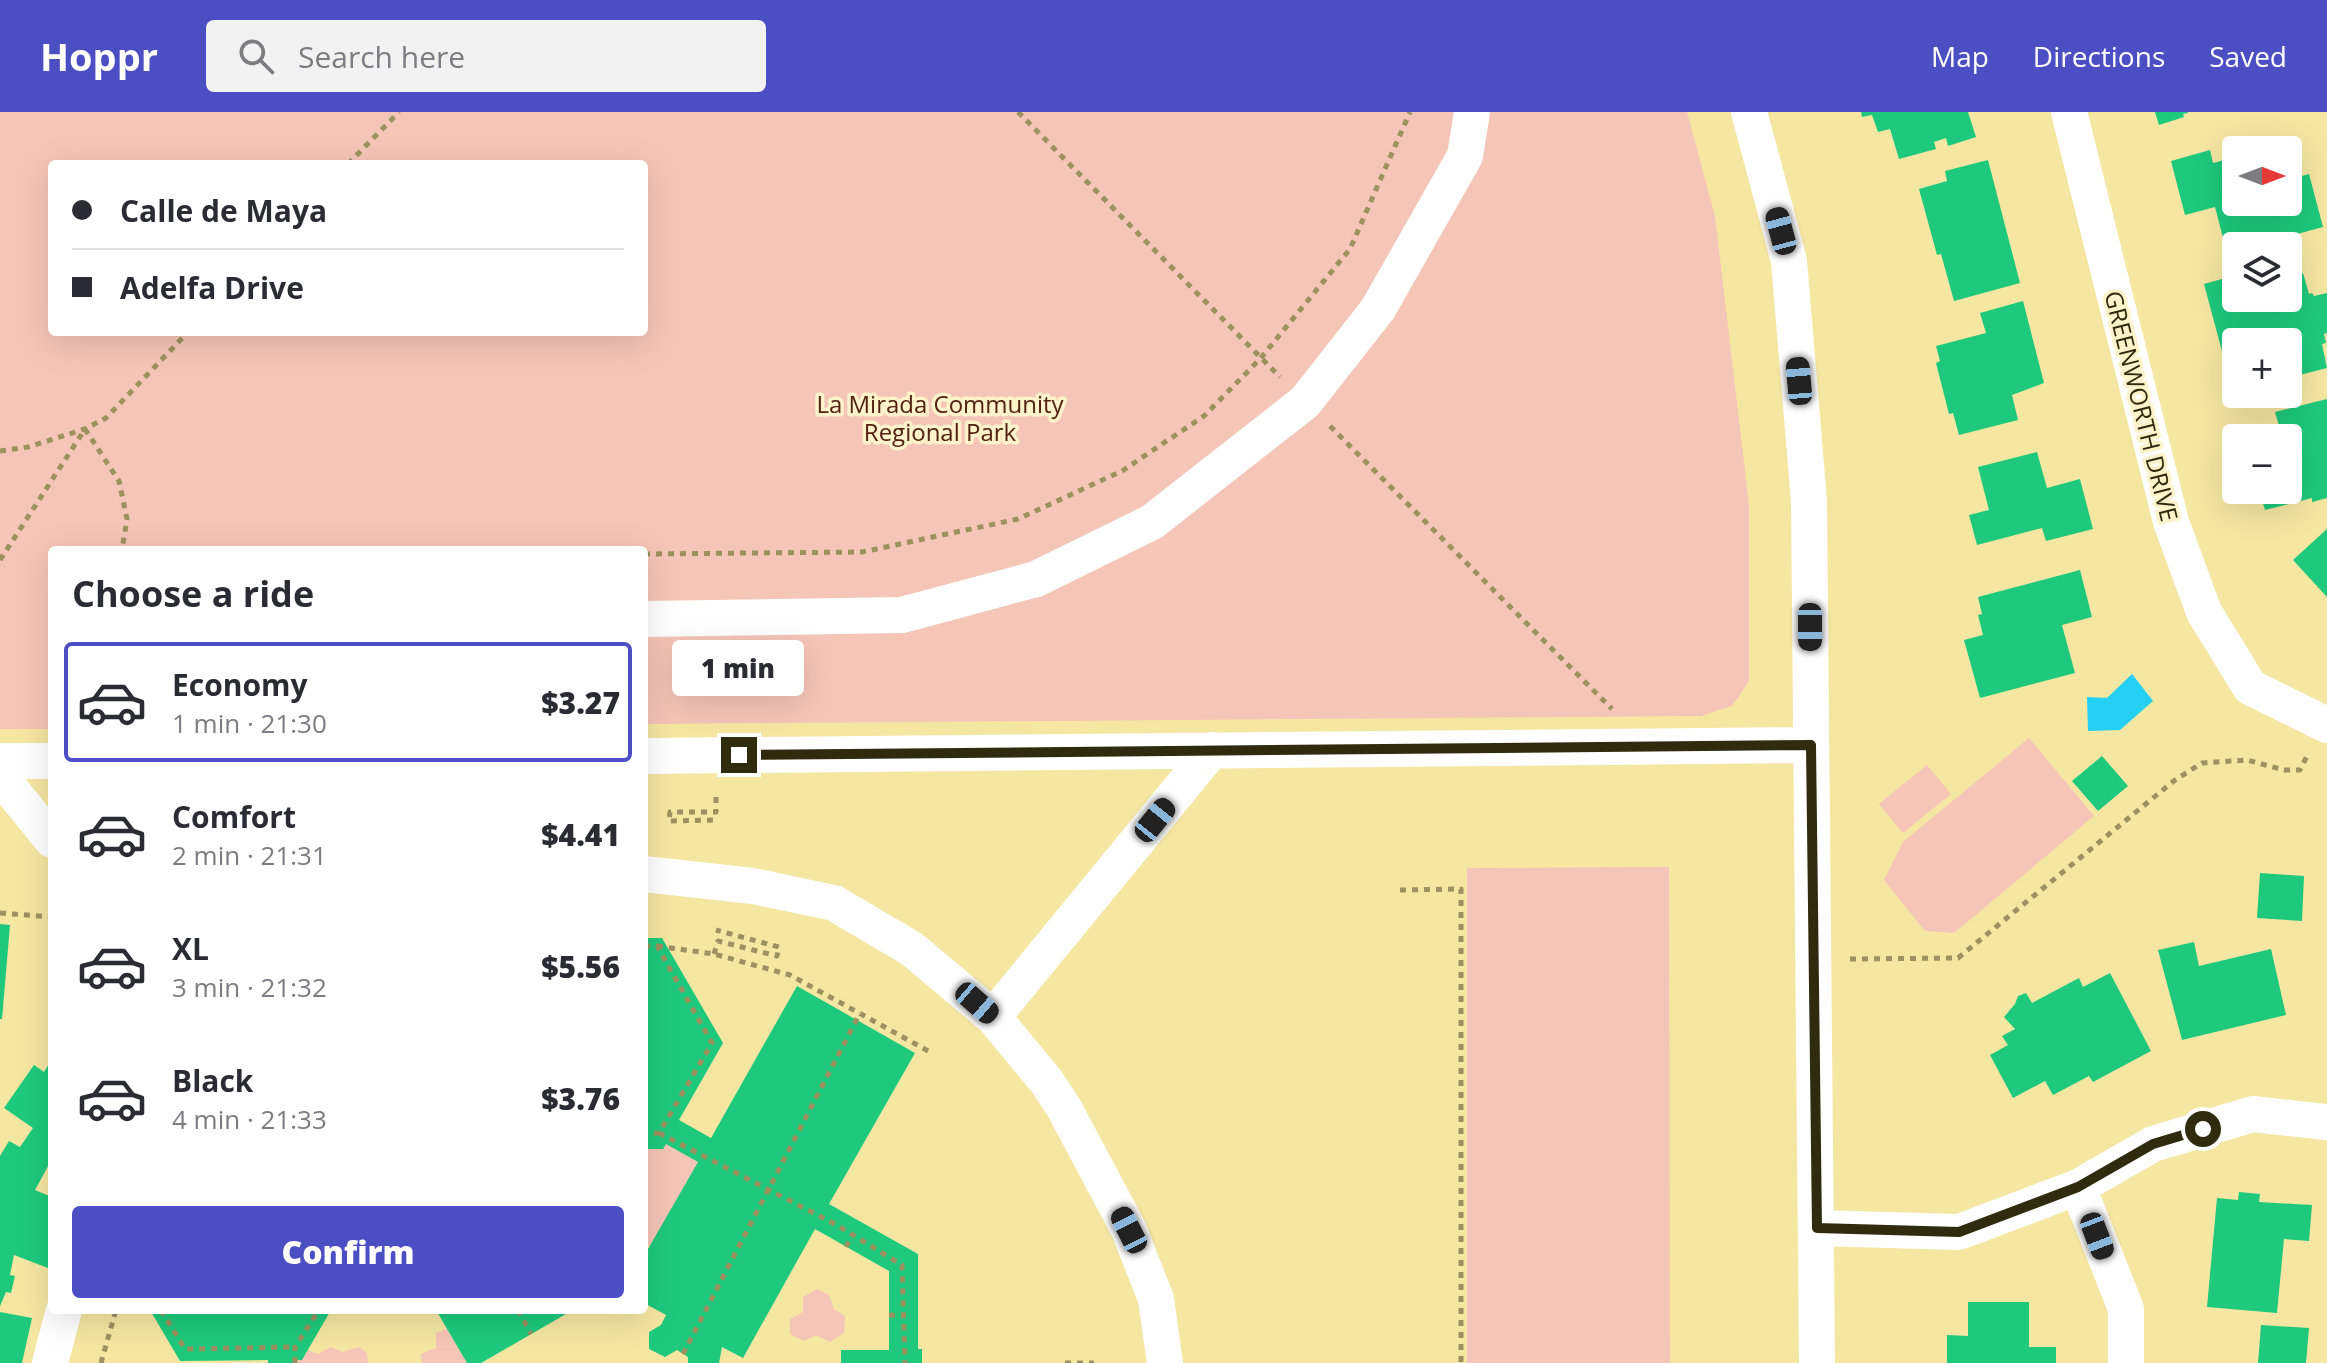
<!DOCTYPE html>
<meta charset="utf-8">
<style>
body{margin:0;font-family:"Open Sans",sans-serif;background:#f2f2f3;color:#2b2b33;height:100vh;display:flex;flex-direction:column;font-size:30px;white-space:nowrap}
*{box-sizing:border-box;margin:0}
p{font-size:26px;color:#7c7c81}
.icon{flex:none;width:44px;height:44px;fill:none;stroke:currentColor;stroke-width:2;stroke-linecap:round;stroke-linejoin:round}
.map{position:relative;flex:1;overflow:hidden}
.details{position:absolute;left:48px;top:434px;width:600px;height:768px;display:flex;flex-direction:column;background:#fff;border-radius:8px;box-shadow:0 8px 32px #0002}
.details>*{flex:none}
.top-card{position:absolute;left:48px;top:48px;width:600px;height:176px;border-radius:8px;box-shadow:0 8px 32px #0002;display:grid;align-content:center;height:176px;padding:0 24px;background:#fff}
.needle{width:52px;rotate:90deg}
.fabs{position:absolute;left:2222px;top:24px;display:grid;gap:16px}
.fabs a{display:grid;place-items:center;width:80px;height:80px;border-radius:8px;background:#fff;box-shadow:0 8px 32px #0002;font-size:40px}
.end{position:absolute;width:36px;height:36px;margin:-18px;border:10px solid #302a0e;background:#fff;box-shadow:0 0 0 4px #fff}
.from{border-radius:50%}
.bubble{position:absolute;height:56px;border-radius:8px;background:#fff;box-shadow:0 8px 32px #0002;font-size:26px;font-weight:800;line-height:56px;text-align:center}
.car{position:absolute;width:24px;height:48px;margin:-24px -12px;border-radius:10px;box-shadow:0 0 6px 2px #0007;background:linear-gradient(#222 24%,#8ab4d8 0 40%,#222 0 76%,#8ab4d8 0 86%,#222 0)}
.top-card b{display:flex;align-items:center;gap:28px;height:76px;font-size:30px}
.top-card b+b{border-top:2px solid #e1e1e2}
.top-card i{width:20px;height:20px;background:#2b2b33}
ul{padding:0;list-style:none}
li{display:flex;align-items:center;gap:24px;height:120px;margin:0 16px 12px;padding:0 8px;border:4px solid transparent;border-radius:8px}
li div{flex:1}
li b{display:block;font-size:30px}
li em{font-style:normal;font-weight:800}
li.active{border-color:#4c4ec4}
li>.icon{width:72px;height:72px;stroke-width:1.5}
h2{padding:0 24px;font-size:36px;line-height:96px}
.action{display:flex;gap:16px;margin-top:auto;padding:16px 24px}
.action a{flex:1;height:92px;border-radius:8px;background:#4c4ec4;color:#fff;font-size:32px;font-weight:800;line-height:92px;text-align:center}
header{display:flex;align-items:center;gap:48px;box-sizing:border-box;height:112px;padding:0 40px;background:#4c4ec4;color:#fff}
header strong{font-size:38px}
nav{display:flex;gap:44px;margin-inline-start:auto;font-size:28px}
.search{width:560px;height:72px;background:#f2f2f3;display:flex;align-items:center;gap:20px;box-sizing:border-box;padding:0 28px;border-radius:8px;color:#7c7c81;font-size:30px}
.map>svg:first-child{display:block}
</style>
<header>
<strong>Hoppr</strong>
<div class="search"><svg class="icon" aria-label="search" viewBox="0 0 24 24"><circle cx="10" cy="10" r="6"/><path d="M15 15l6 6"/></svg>Search here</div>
<nav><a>Map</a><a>Directions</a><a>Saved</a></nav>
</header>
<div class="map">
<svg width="2327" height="1251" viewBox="0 0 2327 1251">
<rect width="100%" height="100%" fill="#f5e6a2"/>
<path fill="#f5c5b7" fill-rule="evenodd" d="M0 0H1687L1715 104 1749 393V569L1732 594 1701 604 644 612V438H52V617H0ZM52 52H644V220H52Z
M2029 626 2094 704 1954 821 1925 819 1884 768 1903 730Z
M1927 653 1951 682 1903 721 1879 692Z
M1669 755 1670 1251H1467V756Z
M666 1032 698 1050 650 1134 644 1128V1037H662Z
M817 1177 829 1183 834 1197 845 1204 844 1221 830 1230 816 1223 804 1229 790 1222V1207L803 1200V1185Z
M447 1217 467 1251H422L421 1242 436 1236V1221Z
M331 1235 342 1240 359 1235 367 1241 368 1251H297V1248L308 1238 318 1242Z"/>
<path fill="#24d0f4" d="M2132 562 2153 589 2120 618 2088 619 2087 585 2107 586Z"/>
<path fill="#1ec97d" d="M1861 0H1968L1976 25 1948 34 1946 26 1934 30 1936 37 1899 47 1890 17 1878 20 1872 3 1862 5Z
M2155 0H2188V1L2183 2 2184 5 2159 13Z
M2210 38 2213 51 2236 45V90H2288V68L2309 62 2323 115 2252 134H2236V138L2227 141 2215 95 2185 103 2171 49Z
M1988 48 2020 171 1954 189 1941 142 1937 143 1919 77 1947 69 1945 59Z
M2303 161 2309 182 2312 181 2314 184 2327 181V221L2324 222 2326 231 2322 232 2327 256 2288 266V230H2236V240L2223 243 2204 172 2236 163V186H2288V165Z
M2023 189 2044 271 2012 283 2018 308 1959 323 1953 301 1949 302 1936 251 1940 249 1936 234 1986 221 1980 201Z
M2327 287V386L2312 390V386L2265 398 2259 378H2288V326H2267L2281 321 2275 300Z
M2037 340 2047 376 2080 367 2093 417 2046 429 2042 416 1977 433 1969 403 1989 398 1978 355Z
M2327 417V485L2293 448Z
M2080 458 2092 505 2062 513 2075 561 1980 586 1964 528 1983 523 1978 503 1982 502 1978 485Z
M2102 644 2128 674 2098 699 2072 669Z
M2260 761 2304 764 2302 809 2257 806Z
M0 812 10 813 2 907H0Z
M644 826H662L723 931 679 1008 711 1026 797 874 915 941 829 1092 918 1142V1237H922V1251H841V1238H889V1159L815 1117 743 1246 722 1235 719 1251H688V1245L677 1238 665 1245 649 1237V1220L661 1213 666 1203 644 1191V1144L698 1050 666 1032 663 1037H644Z
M2194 830 2199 854 2271 837 2286 903 2182 928 2158 838Z
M2110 861 2151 939 2093 970 2089 964 2053 983 2045 969 2013 986 1990 943 2008 933 2002 924 2015 917 2004 905 2015 892 2018 884 2026 881 2032 891 2079 866 2083 875Z
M52 947V1047L35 1078 52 1085V1092L48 1097 52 1098V1145L48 1156 14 1143 10 1163 15 1164 11 1181 6 1180 0 1194V1044L9 1029 20 1035 33 1016 4 996 34 953 44 960Z
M2239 1080 2260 1082 2259 1090 2312 1093 2309 1129 2284 1127 2277 1201 2207 1195 2217 1086 2238 1088Z
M1968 1190H2029V1235H2056V1251H1947V1223L1968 1224Z
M150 1198H331L302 1248H297V1251H268V1248L180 1249Z
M436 1198H573L481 1251H467Z
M0 1200 32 1206 22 1251H0Z
M2261 1213 2309 1216 2306 1251H2258Z"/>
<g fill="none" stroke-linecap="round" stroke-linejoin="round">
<path stroke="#9c915f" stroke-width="5" stroke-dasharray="6 6" stroke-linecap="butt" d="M1018 0 1280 265
M348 52 399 0
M1330 314 1612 597
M0 339 28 335 85 317 106 306 188 220
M644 442 862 440 1018 407 1122 359 1204 304 1260 247 1350 137 1410 0
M0 448 85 317 119 369 127 407 122 438
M716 685V700H670L669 709 716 708
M1400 778 1461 777V1251
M0 801 52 805
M644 834H657L712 931 659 1021 644 1022
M657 834 714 842 790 863 930 940
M714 842 718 829 777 844 779 835 716 818
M1850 847 1958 846 2175 668 2202 651 2247 648 2284 658H2300L2308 642
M659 1021 835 1112 902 1153 905 1251
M846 1135 852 1123
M161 1198 185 1237 295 1235
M518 1198 531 1222
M889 1203 903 1204
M683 1242 860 901
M101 1251 116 1198
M295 1251V1235L319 1198
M1065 1251H1094"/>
<path stroke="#fff" stroke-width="36" d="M1749 0 1789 149 1809 389 1817 1251
M2069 0 2171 410 2204 500 2250 575 2327 613
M644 507 902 503 1036 467 1152 410 1305 290 1378 197 1465 44 1472 0
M644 644 1811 633
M0 649H52
M0 664 52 728
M644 762 753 774 834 791 912 837 993 905 1047 970 1064 996 1129 1118 1156 1187 1165 1251
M993 905 1212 638
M2078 1075 2126 1197V1251
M1817 1116 1959 1120 2078 1075 2153 1032 2253 1002 2327 1010
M50 1251 64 1198"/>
</g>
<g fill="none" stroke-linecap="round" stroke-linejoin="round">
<path stroke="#302a0e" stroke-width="10" d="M739 643 1811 633 1817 1116 1959 1120 2078 1075 2153 1032 2203 1017"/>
</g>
<g text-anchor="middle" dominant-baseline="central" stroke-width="7" stroke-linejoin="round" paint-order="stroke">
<g font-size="24" fill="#542113" stroke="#fcf3cb">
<text x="940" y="291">La Mirada Community<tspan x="940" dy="28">Regional Park</tspan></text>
</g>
<g font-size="24" fill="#302a0e" stroke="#fcf3cb">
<text transform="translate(2142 294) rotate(76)">GREENWORTH DRIVE</text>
</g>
</g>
</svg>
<div class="fabs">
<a><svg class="needle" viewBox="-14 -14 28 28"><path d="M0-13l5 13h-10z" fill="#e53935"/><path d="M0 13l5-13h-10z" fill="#7c7c81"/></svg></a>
<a><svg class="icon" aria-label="layers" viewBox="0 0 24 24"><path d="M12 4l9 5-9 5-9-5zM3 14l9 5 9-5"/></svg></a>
<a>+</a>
<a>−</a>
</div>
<i class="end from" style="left:2203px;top:1017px"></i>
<i class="end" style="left:739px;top:643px"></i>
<div class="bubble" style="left:672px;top:528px;width:132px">1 min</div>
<i class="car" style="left:1781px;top:119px;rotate:345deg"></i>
<i class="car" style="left:1799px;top:269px;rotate:355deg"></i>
<i class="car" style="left:1810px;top:515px;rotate:180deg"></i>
<i class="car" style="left:1155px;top:708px;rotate:39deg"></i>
<i class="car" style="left:977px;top:891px;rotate:131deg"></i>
<i class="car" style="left:1129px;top:1118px;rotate:333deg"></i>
<i class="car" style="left:2097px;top:1124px;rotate:159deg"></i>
<div class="top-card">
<b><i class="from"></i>Calle de Maya</b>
<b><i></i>Adelfa Drive</b>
</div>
<section class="details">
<h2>Choose a ride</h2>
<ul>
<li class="active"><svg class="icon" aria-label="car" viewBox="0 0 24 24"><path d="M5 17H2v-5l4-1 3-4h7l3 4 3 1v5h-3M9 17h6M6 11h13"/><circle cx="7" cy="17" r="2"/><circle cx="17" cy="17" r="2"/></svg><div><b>Economy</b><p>1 min · 21:30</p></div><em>$3.27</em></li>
<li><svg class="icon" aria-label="car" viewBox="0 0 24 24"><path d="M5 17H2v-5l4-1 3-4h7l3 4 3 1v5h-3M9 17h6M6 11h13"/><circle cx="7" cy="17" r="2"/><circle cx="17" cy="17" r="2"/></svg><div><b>Comfort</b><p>2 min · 21:31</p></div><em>$4.41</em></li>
<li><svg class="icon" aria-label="car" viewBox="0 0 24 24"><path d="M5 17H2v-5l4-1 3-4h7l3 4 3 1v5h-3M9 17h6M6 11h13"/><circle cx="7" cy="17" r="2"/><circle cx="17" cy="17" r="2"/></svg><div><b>XL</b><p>3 min · 21:32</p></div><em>$5.56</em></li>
<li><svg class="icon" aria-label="car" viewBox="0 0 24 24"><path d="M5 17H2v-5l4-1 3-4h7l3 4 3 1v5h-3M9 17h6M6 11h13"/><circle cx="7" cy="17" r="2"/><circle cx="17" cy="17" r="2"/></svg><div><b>Black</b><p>4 min · 21:33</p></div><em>$3.76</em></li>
</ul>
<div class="action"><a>Confirm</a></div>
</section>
</div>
